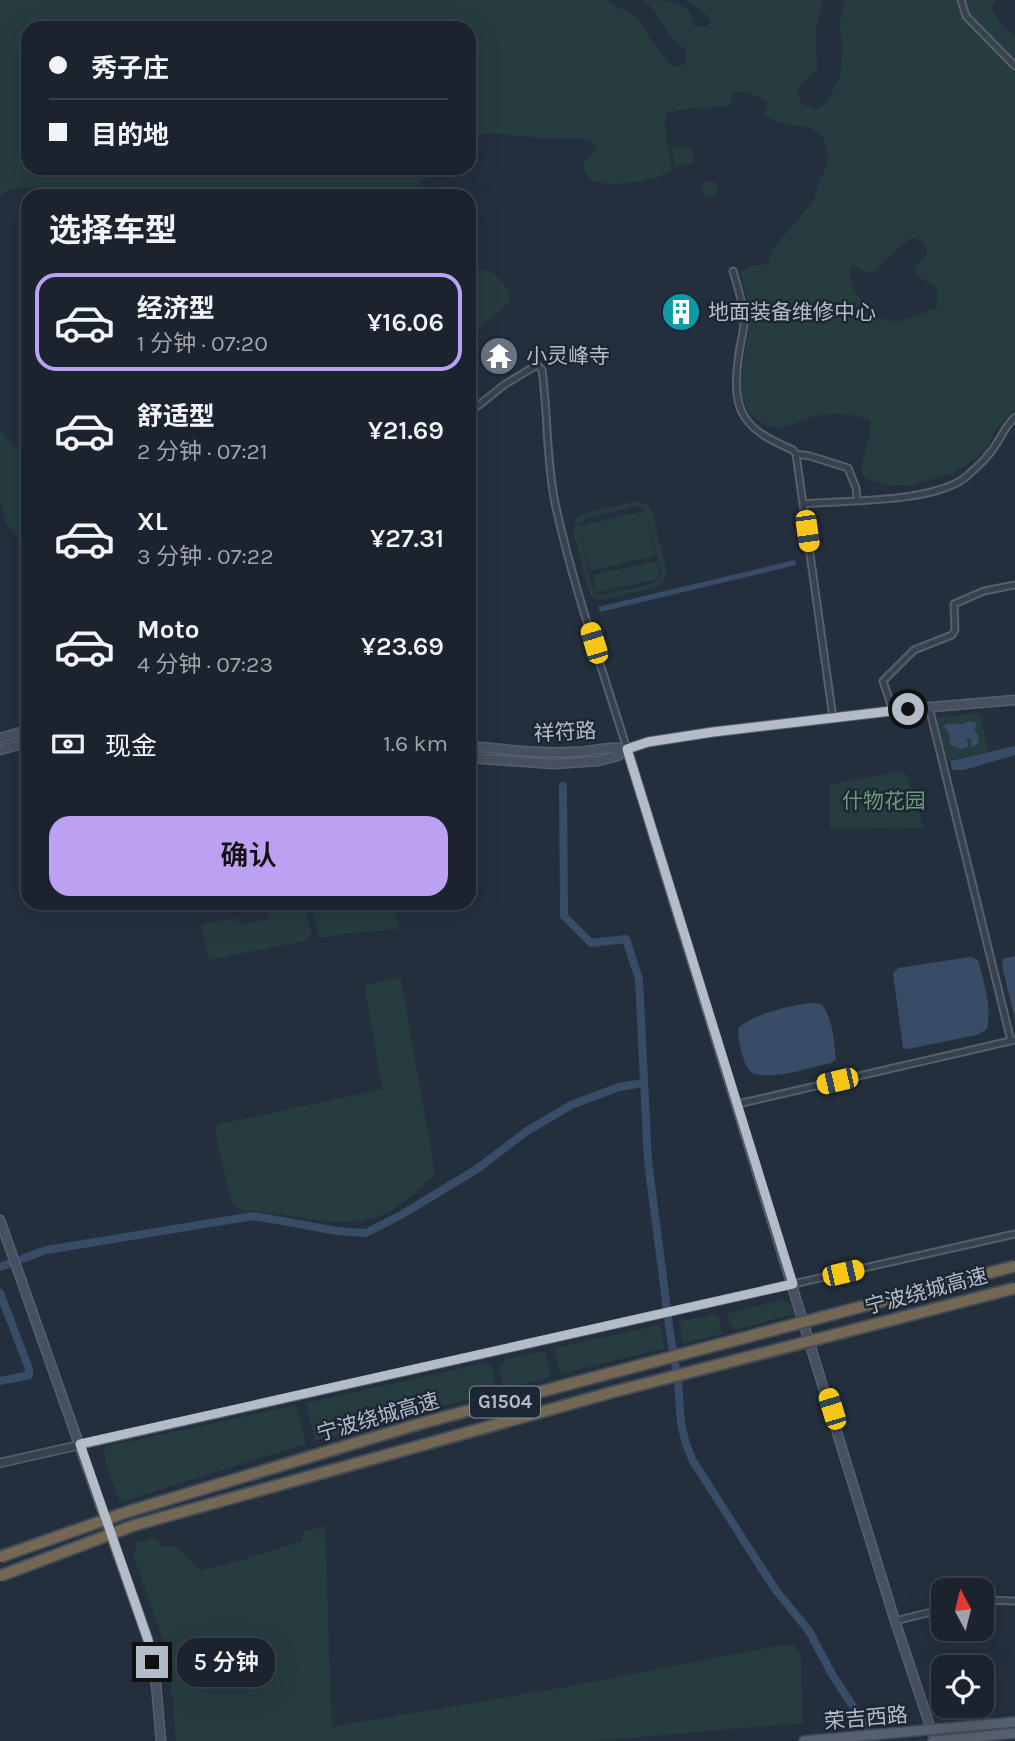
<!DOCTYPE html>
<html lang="zh">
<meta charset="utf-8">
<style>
body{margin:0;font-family:Karla,"Noto Sans SC",sans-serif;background:#282f3a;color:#f1f3f6;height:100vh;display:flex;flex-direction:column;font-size:26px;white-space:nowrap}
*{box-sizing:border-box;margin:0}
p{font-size:23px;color:#a0a4aa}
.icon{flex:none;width:38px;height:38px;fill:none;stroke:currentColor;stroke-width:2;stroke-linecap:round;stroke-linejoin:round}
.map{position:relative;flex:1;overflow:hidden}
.details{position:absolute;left:21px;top:189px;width:455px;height:721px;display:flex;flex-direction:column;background:#1b232e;border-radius:21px;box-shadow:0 7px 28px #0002,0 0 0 2px #39404a}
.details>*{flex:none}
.top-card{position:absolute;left:21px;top:21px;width:455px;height:154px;border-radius:21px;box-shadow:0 7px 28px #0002,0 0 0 2px #39404a;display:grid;align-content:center;height:154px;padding:0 28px;background:#1b232e}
.needle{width:46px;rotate:353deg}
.tools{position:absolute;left:931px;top:1578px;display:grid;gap:14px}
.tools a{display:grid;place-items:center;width:63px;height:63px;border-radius:14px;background:#1b232e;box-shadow:0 7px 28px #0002,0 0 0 2px #39404a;font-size:35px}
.end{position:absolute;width:32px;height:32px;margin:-16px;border:9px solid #b4bcc9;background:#111;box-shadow:0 0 0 4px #111}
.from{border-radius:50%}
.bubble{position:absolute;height:49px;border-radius:21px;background:#1b232e;box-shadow:0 7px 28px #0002,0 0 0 2px #39404a;font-size:23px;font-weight:600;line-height:49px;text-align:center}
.car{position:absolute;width:21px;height:42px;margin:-21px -10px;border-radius:9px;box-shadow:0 0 5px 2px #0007;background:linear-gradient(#f5c518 24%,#345 0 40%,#f5c518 0 76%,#345 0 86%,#f5c518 0)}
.top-card b{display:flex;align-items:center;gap:24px;height:66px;font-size:26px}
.top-card b+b{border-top:2px solid #39404a}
.top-card i{width:18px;height:18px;background:#f1f3f6}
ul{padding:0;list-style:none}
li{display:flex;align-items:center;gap:21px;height:98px;margin:0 14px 10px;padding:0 14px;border:4px solid transparent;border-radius:21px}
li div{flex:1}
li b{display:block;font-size:26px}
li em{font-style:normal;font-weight:600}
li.current{border-color:#bca0f2}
li>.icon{width:63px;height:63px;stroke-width:1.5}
h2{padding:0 28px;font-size:32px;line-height:84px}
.pay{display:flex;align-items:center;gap:18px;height:77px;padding:0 28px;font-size:26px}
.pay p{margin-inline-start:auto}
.primary-button{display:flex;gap:14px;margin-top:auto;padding:14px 28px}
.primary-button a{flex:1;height:80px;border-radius:21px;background:#bca0f2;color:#111;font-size:28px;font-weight:600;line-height:80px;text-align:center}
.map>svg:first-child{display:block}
</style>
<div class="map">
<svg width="1015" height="1741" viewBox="0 0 1015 1741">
<rect width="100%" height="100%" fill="#242f3e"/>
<path fill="#263c3f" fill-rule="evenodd" d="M0 0H607L639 19 652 42 673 67 686 64V49C661 37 661 6 640 0 656 0 679 0 689 11 692 16 691 21 695 27H705L711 23 705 13 687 0H822L816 31 817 70 796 90 802 104 816 110 827 101 840 77 843 44 839 29 844 0H996L992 8 999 21 1015 38V409L995 430 986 451 955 472 911 486 886 485 865 478 861 468 869 437 870 420C853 413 828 412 811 417 790 424 782 434 760 422 725 402 753 340 749 309 748 296 743 284 740 272L750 266 768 264 775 246 812 203 828 159 824 139 812 128 784 124 764 116 768 102 747 92H733L730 106 684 109 667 113 665 126 672 171C658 180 605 190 591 179 587 176 584 169 582 165L597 147 588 139H551L488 133 469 140V28H28V168H434L409 196H68C49 187 18 183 0 195ZM911 238C923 240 925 241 927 254L918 263 915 271 920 278 937 286V308L897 322 863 314 861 301 852 286 850 268 853 265 865 272 877 271C880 263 903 245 911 238Z
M692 147 694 163 675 166 672 149Z
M702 189a8 8 0 1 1 16 0a8 8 0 1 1-16 0Z
M469 266C490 270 507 277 510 301L469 338Z
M0 430 28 462V549L6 524 0 499Z
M637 501 648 505 652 512 667 572 663 582 657 587 600 600 592 596 588 588 573 530 576 519 581 514ZM637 506 645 511 579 526 585 518ZM646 512 661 572 660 577 656 561 593 575 596 592 659 579 651 584 602 595 596 594 592 587 579 528 590 571 655 556Z
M977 713 978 716H981L988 751 951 760 945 758 936 718Z
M901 771 906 774 924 828 830 829 829 785Z
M310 903H394L399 929 343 934 323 938 319 937Z
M305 905 311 934 308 940 209 960 201 924 237 918 239 924 269 919 268 911Z
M401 978 435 1174C422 1185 409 1200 394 1209 349 1236 291 1212 243 1210L232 1204 215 1132 216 1125 382 1089 364 985Z
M782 1300 791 1304 794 1314 735 1330 726 1317 729 1313Z
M713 1315 719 1318 722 1334 683 1343 679 1321Z
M660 1325 665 1348 560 1374 554 1348Z
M545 1351 550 1377 504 1389 499 1368 506 1359Z
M484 1363 492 1367 496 1392 315 1441 306 1403Z
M296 1405 306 1444 120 1502 106 1465 104 1447Z
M325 1526 332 1727 577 1685 776 1646 794 1645 801 1653 803 1723 593 1741H176L168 1655 133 1554 138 1542 155 1538 162 1547H177L200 1570 229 1564 302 1541 303 1532Z"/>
<path fill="#394c67" d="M795 560 796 565 600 612 598 607Z
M969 721 977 723 974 730 979 736 978 744 971 747V738L966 739 969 747 961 749 950 745 949 732 944 727 946 724H963Z
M1015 746V755L964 770H952L950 761Z
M1015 956V1019L1002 966 1003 959Z
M971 957 978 960C984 983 992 1006 987 1029L977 1035 908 1049 903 1048 893 973 898 968Z
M810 1003 821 1004C833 1016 834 1043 836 1059L831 1063C811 1067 771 1081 753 1073 746 1069 745 1062 742 1054 740 1045 737 1037 739 1027 759 1012 786 1007 810 1003Z"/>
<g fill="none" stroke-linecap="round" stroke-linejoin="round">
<path stroke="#394c67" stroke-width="8" d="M563 786 564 916 591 943 626 939 639 979 648 1161 670 1333 678 1382 681 1423 686 1444 693 1461 741 1536 775 1589 809 1631 833 1676 876 1741
M0 1267 46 1250 254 1216 337 1231 366 1233 401 1215 477 1169 527 1131 571 1105 619 1087 644 1083
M0 1293 29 1369V1375L0 1381"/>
<g stroke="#565f6c" stroke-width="9">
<path id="minor" d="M961 0 966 16 1015 66
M733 271C738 288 744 306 744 324 743 336 739 348 738 361 731 414 746 430 793 450L796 454 833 718
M469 413 504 385 537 365 542 370C548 414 546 458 555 503 573 586 602 668 627 749
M796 454 810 456 848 468 856 488 857 499
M803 504C846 500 936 503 967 476 975 469 984 461 990 453 1000 441 1004 427 1015 417
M929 707 1011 1041
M893 711 883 681 914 650 952 635 955 630 954 604 984 591 1015 585
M738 1104 1015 1040
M793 1284 1015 1234
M982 1600 1015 1601
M895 1621 943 1609"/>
</g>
<g stroke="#565f6c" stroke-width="10">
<path id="tertiary" d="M0 1463 793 1284"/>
</g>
<g stroke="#565f6c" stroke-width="11">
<path id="secondary" d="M0 738 28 730
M469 746C504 749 538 754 573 752 592 752 608 745 627 749
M627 749 895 1621 935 1741
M0 750 28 742
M469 758 554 764 598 761 618 756 627 749 648 742 713 732 908 709 1015 700
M0 1220 148 1640 156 1684 161 1741"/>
</g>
<g stroke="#414a57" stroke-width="12">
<path id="primary" d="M804 1741 1015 1722
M933 1741 1015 1733"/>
</g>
<use href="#minor" stroke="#38414e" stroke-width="5"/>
<use href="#tertiary" stroke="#38414e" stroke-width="7"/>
<use href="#secondary" stroke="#465061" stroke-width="8"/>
<use href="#primary" stroke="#56606e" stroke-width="9"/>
<g stroke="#434c59" stroke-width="14" stroke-linecap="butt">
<path id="motorway-bridge" d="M0 1557 130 1511 422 1423 1015 1266
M0 1576 135 1525 613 1392 1015 1288"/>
</g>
<use href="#motorway-bridge" stroke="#746855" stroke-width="10"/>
</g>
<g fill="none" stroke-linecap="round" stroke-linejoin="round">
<path stroke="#b4bcc9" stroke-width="9" d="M152 1662 148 1640 80 1444 793 1284 627 749 648 742 713 732 908 709"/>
</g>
<defs>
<g id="building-disc" transform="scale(2.0125)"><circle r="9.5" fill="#0f9aa8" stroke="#1d2633"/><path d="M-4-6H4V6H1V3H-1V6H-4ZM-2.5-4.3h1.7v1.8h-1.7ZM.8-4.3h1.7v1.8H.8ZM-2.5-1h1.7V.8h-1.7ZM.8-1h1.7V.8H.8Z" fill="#fff"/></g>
<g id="temple-disc" transform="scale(2.0125)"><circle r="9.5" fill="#6b7280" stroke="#1d2633"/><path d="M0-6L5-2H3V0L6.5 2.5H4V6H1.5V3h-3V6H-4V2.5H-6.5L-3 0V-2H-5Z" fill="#fff"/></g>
</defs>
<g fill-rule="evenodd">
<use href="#building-disc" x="681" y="312"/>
<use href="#temple-disc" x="499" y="356"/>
</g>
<g text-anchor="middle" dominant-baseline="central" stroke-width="5" stroke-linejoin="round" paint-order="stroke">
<rect fill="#1d2633" stroke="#878f9c" stroke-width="2" x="470" y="1386.5" width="70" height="31" rx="5"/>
<g font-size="19" font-weight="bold" fill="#b4bcc9">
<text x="505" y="1402">G1504</text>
</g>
<g font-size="21" fill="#b4bcc9" stroke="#1d2633" text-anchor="start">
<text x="708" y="312">地面装备维修中心</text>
<text x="526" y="356">小灵峰寺</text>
</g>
<g font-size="21" fill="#b4bcc9" stroke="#1d2633">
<text transform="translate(565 732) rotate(-3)">祥符路</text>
<text transform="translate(926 1291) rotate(-15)">宁波绕城高速</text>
<text transform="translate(378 1417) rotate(-16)">宁波绕城高速</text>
<text transform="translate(866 1718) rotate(-5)">荣吉西路</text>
</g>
<g font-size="21" fill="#6b9a76" stroke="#1d2633">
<text x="884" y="801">什物花园</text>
</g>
</g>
</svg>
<div class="tools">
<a><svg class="needle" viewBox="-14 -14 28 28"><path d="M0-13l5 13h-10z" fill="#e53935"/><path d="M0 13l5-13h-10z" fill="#a0a4aa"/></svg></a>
<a><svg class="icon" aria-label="locate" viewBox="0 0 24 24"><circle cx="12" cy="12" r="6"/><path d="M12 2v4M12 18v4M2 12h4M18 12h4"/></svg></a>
</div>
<i class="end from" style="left:908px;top:709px"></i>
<i class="end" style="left:152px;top:1662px"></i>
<div class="bubble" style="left:177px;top:1638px;width:98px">5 分钟</div>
<i class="car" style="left:807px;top:531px;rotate:172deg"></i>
<i class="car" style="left:594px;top:643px;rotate:343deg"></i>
<i class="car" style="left:837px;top:1081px;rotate:257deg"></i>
<i class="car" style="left:843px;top:1273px;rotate:77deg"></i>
<i class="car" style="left:832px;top:1409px;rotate:343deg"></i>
<div class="top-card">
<b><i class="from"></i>秀子庄</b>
<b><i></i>目的地</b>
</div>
<section class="details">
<h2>选择车型</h2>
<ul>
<li class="current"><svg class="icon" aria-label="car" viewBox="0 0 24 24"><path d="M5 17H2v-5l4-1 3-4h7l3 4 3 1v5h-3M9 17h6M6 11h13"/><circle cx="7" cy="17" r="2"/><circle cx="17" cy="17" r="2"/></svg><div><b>经济型</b><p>1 分钟 · 07:20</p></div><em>¥16.06</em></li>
<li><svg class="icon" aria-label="car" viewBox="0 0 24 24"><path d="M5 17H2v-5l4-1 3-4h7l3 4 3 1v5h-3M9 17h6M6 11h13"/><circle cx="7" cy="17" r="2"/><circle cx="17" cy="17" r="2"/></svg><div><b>舒适型</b><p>2 分钟 · 07:21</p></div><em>¥21.69</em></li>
<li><svg class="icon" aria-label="car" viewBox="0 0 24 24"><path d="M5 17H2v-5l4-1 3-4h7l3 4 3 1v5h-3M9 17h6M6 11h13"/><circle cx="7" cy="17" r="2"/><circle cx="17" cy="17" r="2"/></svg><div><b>XL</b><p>3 分钟 · 07:22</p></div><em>¥27.31</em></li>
<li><svg class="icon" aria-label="car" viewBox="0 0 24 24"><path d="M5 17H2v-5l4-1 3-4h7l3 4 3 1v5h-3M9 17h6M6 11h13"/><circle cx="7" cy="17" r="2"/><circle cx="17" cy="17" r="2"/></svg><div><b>Moto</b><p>4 分钟 · 07:23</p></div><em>¥23.69</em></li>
</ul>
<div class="pay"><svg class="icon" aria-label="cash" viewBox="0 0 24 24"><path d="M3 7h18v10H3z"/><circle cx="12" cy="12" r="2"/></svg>现金<p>1.6 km</p></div>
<div class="primary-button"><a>确认</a></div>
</section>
</div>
